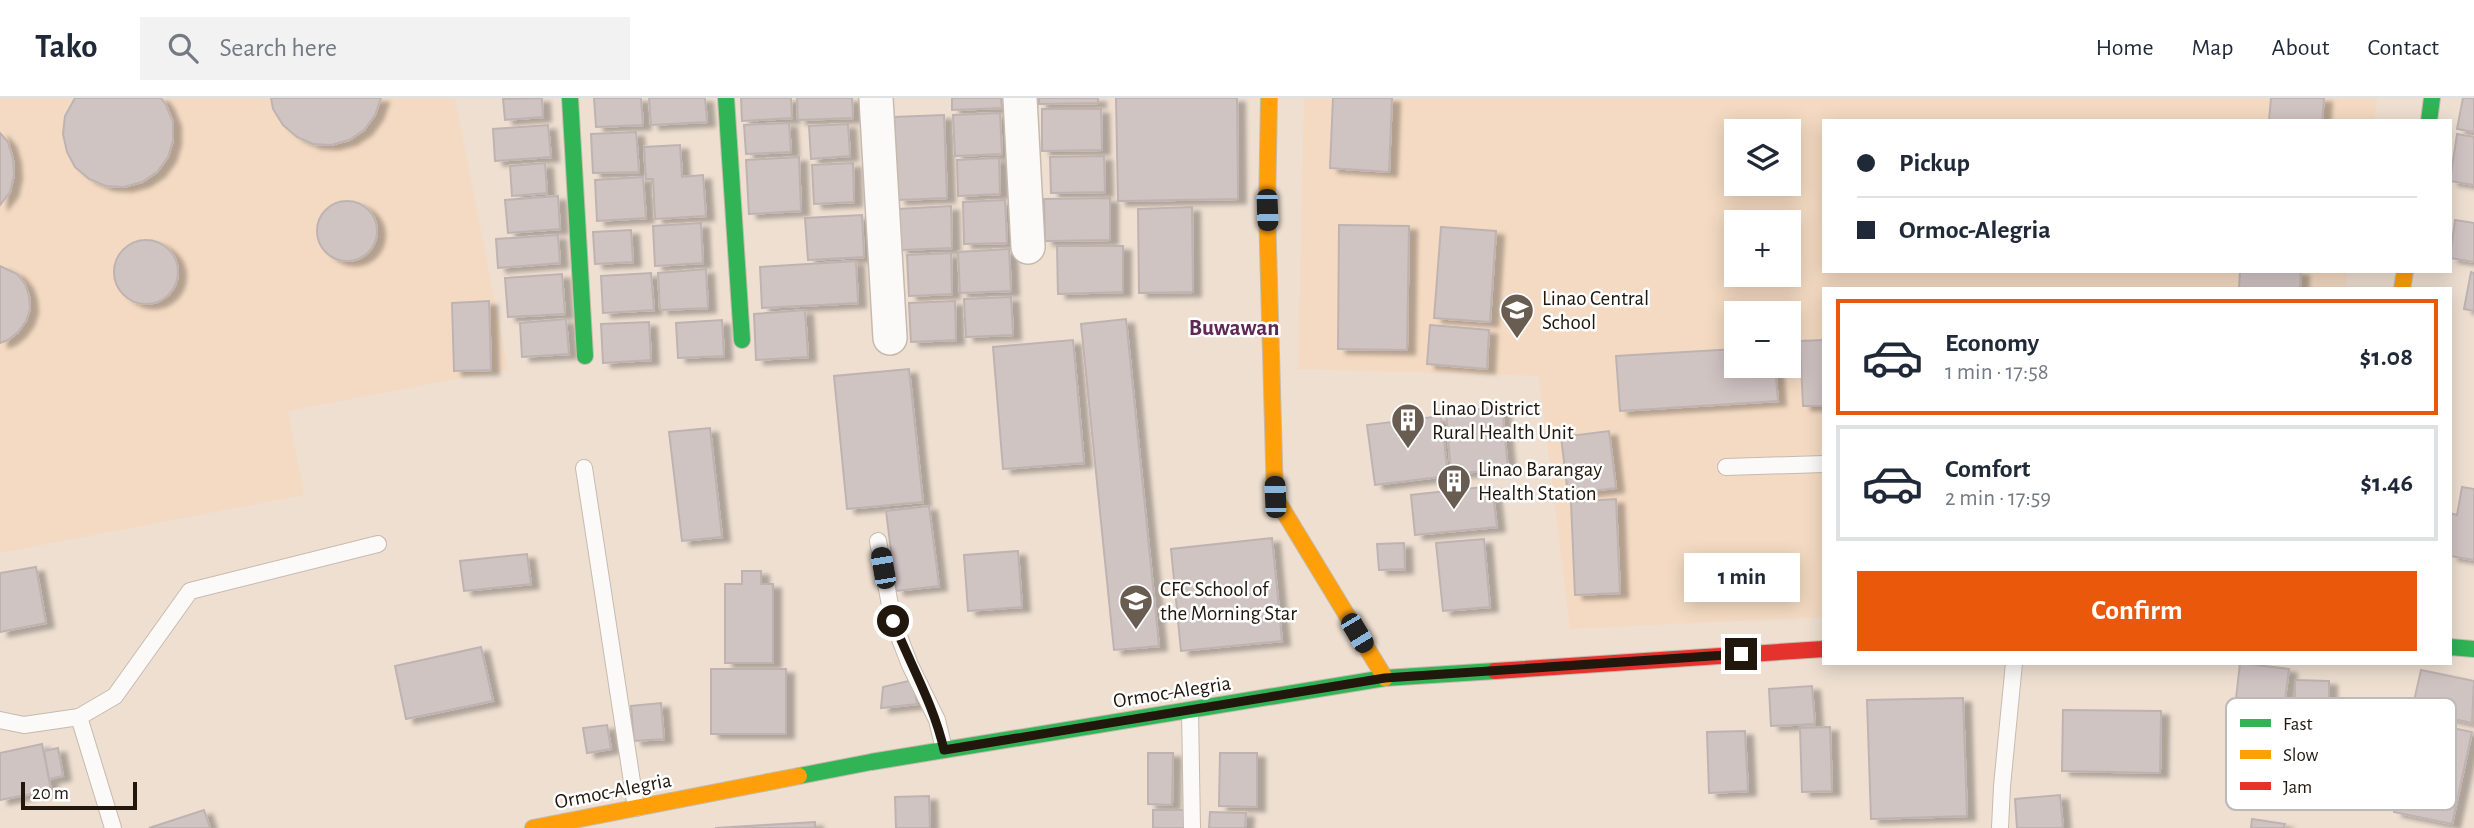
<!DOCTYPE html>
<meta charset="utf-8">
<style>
body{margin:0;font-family:"Alegreya Sans",sans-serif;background:#f2f2f3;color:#1f2937;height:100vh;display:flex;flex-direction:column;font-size:26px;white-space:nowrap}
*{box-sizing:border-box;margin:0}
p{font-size:23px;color:#747a83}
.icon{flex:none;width:38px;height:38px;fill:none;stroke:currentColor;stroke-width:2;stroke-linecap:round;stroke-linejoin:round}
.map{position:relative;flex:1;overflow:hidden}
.details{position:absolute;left:1822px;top:189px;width:630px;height:378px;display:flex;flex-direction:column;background:#fff;border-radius:0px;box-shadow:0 4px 18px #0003}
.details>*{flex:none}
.top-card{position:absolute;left:1822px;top:21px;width:630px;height:154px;border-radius:0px;box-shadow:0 4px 18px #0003;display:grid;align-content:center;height:154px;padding:0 35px;background:#fff}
.fabs{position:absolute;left:1724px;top:21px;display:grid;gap:14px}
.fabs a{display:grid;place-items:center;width:77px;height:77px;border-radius:0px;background:#fff;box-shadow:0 4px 18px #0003;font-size:35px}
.scale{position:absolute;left:21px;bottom:18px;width:116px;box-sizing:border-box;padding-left:7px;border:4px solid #21170d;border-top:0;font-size:19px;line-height:24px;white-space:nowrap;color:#21170d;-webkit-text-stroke:5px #fff;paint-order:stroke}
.end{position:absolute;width:32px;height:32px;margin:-16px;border:9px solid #21170d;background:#fff;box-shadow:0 0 0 4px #fff}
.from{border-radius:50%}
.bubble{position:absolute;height:49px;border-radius:0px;background:#fff;box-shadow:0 4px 18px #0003;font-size:23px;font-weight:600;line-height:49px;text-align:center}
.car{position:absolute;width:21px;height:42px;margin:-21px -10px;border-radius:9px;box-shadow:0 0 5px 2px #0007;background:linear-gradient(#222 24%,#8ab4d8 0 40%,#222 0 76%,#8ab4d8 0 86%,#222 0)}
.top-card b{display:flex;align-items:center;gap:24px;height:66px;font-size:26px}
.top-card b+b{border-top:2px solid #e0e1e3}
.top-card i{width:18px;height:18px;background:#1f2937}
ul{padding:12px 0 0;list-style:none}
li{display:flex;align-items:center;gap:21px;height:116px;margin:0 14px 10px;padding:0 21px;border:4px solid #e0e1e3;border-radius:0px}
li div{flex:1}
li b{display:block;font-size:26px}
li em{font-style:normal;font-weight:600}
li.active{border-color:#ea580c}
li>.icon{width:63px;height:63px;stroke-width:1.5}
.action{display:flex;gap:14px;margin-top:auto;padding:14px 35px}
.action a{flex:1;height:80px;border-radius:0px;background:#ea580c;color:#fff;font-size:28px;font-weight:600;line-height:80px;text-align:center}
header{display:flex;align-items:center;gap:42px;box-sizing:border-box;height:98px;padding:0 35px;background:#fff;border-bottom:2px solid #e0e1e3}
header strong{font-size:33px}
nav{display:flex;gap:38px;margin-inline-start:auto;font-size:24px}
.search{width:490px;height:63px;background:#f2f2f3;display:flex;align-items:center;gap:18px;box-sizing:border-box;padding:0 24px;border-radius:0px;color:#747a83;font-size:26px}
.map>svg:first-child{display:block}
</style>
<header>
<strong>Tako</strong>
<div class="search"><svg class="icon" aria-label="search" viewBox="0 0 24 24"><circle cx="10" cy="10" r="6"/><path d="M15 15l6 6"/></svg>Search here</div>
<nav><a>Home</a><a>Map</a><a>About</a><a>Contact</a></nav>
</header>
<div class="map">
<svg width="2474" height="730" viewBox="0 0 2474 730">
<defs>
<filter id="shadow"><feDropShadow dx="8" dy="4.5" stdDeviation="2" flood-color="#0004"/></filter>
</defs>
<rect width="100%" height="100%" fill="#eedfd1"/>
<path fill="#f4dac2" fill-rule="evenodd" d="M0 0H455L508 271 288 313 304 397 0 455Z
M1304 0H2378L2374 23H1824V173H2348L2345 191H1824L1823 519 1570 531 1539 278 1298 271ZM1736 33H1788V86H1736ZM1736 124H1788V177H1736ZM1736 215H1788V268H1736Z"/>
<path fill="#d0c4c3" stroke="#bfb3b2" stroke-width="2" filter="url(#shadow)" d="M75 0H161L166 7 173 24V42L168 59 157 74 142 84 124 89 106 88 89 81 75 69 67 54 63 36 65 18Z
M271 0H381L375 17 364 32 349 42 331 47 313 46 297 39 283 27 273 11Z
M542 0 543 19 505 22 503 1Z
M594 0H641L643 27 596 29Z
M649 0H705L707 24 651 27Z
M741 0H791L792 20 742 23Z
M797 0H852L853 20 798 22Z
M952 0H1001L1002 10 952 12Z
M1039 0H1098V5L1039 6Z
M1116 0H1237L1238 101 1118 103Z
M1333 0H1392L1389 74 1330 70Z
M2271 0H2324L2322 23H2269Z
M2463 0H2474V34L2457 31Z
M1042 11H1101L1102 52 1042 53Z
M1000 15 1002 56 955 58 953 17Z
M944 17 947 100 898 102 894 19Z
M789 25 791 54 746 56 744 27Z
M848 26 850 58 811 61 809 28Z
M548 27 551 59 495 63 493 31Z
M636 34 639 74 593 75 591 36Z
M0 35 8 44 13 61 14 77 10 94 0 107Z
M2457 36 2474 39V87L2450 83Z
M680 47 682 79 703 77 706 118 655 121 653 81H646L644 49Z
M1104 58 1105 94 1051 95 1050 59Z
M799 59 801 113 749 116 746 62Z
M999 60 1000 96 958 98 957 62Z
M545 65 547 95 512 98 510 68Z
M853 65 854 104 814 106 812 67Z
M643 79 646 120 597 123 595 82Z
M558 98 560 131 508 135 505 102Z
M1110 100V142L1045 143 1044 101Z
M1005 102 1007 145 964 146 963 104Z
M317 133a30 30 0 1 1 60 0a30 30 0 1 1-60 0Z
M951 108 952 150 900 152 898 111Z
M1192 109 1193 194 1139 195 1138 111Z
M862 117 864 159 808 162 805 120Z
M2455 122 2474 125V164L2450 160Z
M701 125 703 165 655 168 653 128Z
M1339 127 1409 128 1407 252 1338 251Z
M1441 129 1496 133 1490 224 1434 220Z
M631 132 633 164 595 166 593 134Z
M558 137 560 165 498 170 496 141Z
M114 174a32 32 0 1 1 64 0a32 32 0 1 1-64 0Z
M1057 148H1123V194L1058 196Z
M1009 151 1011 193 960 195 958 154Z
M951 155 952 196 909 198 907 157Z
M856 163 858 205 762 210 760 169Z
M0 168 17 176 25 186 29 198 30 211 26 223 18 234 8 242 0 245Z
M706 171 708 210 660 212 658 175Z
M2240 173H2301L2300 191H2239Z
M2471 174 2474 175V213L2464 211Z
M651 175 654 212 603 215 601 178Z
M562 176 565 216 508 219 505 180Z
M1011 199 1013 237 966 239 964 201Z
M489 203 491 272 454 273 452 205Z
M955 203 956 242 911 244 909 205Z
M805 212 808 259 756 262 754 216Z
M566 221 569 256 522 259 520 225Z
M1126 221 1159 548 1114 552 1081 226Z
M722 222 724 258 678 260 676 225Z
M649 224 651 262 603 265 601 226Z
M1430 227 1489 232 1487 271 1427 266Z
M1073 242 1084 365 1003 371 993 249Z
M1824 242V308H1803L1800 243Z
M1736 251V268H1775L1778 303 1620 313 1616 258Z
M909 271 923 404 847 411 834 278Z
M1502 309 1508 371 1451 376 1446 314Z
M1441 318 1448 378 1375 387 1367 327Z
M710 330 722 439 682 443 669 334Z
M1609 333 1616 390 1568 396 1561 339Z
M1492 388 1497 429 1415 437 1411 397Z
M2462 389 2474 391V462L2450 458V415L2457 417Z
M1616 401 1620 495 1575 497 1571 404Z
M929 408 939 488 896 493 886 413Z
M1272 440 1282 543 1181 553 1171 451Z
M1484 441 1490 509 1443 513 1436 445Z
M1404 445 1405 471 1379 472 1377 446Z
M1018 453 1022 509 968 513 964 457Z
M527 456 531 486 464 493 460 463Z
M36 469 46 525 0 534V475Z
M742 473H761V486H773V565H725V486H742Z
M481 549 493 603 406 621 395 568Z
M2240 565 2289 571 2283 616 2235 610Z
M711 571H786V636H711Z
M2421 572 2474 583 2472 625 2412 612Z
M913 582 917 606 881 610 883 589Z
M2295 582 2329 583V607L2295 606Z
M1812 588 1815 626 1771 628 1769 591Z
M1963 600 1967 718 1871 721 1867 602Z
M661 605 664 641 634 643 631 608Z
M2063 612 2161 613 2160 675 2062 673Z
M2414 622 2472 634 2452 726 2394 714Z
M607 627 611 651 587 655 583 630Z
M1830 629 1832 693 1802 694 1800 630Z
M1745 633 1748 693 1709 695 1707 634Z
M42 646 51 692 0 702V655Z
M58 650 63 678 49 681 44 653Z
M1148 655H1173L1172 707 1148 706Z
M1220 655H1257V709L1219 708Z
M2060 697 2063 730H2017L2015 701Z
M929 698 930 730H896L895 699Z
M204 712 210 730H149Z
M1153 712H1186V730H1153Z
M1210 714 1246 715 1245 730H1209Z
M2252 721 2285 726 2284 730H2251Z
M815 724V730H715Z"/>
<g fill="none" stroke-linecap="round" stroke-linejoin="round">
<g stroke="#c6baaf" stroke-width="18">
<path id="lane" d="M1726 369 1824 366
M584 370 636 710
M878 443 893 523 910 567 937 622 944 651
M1190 612 1192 730
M79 619 113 730
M0 622 24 627 79 619 115 598 190 493 378 446
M2000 730 2002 688 2014 565"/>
</g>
<g stroke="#c6baaf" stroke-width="36">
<path id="street" d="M876 0 890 240
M1020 0 1028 149"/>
</g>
<g stroke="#c6baaf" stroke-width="18">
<path id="fast" d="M570 0 585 258
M726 0 742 242
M2429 23 2432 0
M2450 549 2474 551
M799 678 871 664 1385 580 1495 573"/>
</g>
<g stroke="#c6baaf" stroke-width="18">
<path id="slow" d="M1269 0 1267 112 1275 399 1385 580
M2402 191 2405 173
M533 730 799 678"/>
</g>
<g stroke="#c6baaf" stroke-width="18">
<path id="jam" d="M1495 573 1824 551"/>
</g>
<use href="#lane" stroke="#fcfaf8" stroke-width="16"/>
<use href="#street" stroke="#fcfaf8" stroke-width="33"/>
<use href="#fast" stroke="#30b455" stroke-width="16"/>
<use href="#slow" stroke="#ff9f0a" stroke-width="16"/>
<use href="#jam" stroke="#e5322d" stroke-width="16"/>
</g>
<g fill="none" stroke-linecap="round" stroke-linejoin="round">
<path stroke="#21170d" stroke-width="9" d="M893 523C910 566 934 607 944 652L1385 580 1741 556"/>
</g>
<defs>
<g id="school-pin" transform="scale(1.75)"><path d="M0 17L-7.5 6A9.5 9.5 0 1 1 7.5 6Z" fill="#695d52" stroke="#fff"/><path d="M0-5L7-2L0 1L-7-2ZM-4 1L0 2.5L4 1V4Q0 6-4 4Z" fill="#fff"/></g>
<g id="building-pin" transform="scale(1.75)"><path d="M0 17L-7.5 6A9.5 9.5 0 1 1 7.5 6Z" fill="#695d52" stroke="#fff"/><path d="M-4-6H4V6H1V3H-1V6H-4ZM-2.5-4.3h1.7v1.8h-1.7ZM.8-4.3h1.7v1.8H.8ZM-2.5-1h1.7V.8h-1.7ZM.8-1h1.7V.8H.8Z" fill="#fff"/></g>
</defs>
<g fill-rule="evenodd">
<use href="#school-pin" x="1517" y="212"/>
<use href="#building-pin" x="1408" y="322"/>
<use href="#building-pin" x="1454" y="383"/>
<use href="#school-pin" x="1136" y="503"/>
</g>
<g text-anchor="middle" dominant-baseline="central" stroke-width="5" stroke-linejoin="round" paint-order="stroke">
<g font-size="21" fill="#21170d" stroke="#fff" text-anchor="start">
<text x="1542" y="200">Linao Central<tspan x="1542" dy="24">School</tspan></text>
<text x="1432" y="310">Linao District<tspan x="1432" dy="24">Rural Health Unit</tspan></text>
<text x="1478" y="371">Linao Barangay<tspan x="1478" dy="24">Health Station</tspan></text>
<text x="1160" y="491">CFC School of<tspan x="1160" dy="24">the Morning Star</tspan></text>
</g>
<g font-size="21" fill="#21170d" stroke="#fff">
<text transform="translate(1172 594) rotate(-9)">Ormoc-Alegria</text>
<text transform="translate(613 693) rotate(-11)">Ormoc-Alegria</text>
</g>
<g font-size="23" font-weight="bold" fill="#5e2855" stroke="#fff">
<text x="1234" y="230">Buwawan</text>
</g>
</g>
<rect x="2226" y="600" width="230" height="112" rx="10" fill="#fff" stroke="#bcb9b6" stroke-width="2"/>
<rect x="2240" y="621" width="31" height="8" fill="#30b455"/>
<rect x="2240" y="652" width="31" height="9" fill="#ff9f0a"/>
<rect x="2240" y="684" width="31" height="8" fill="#e5322d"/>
<g font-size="19" fill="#21170d">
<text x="2283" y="632">Fast</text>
<text x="2283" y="663">Slow</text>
<text x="2283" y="695">Jam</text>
</g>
</svg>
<div class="fabs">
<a><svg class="icon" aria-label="layers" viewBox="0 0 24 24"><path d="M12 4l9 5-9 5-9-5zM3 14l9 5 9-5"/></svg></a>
<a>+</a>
<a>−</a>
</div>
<div class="scale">20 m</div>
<i class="end from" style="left:893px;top:523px"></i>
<i class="end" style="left:1741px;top:556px"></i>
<div class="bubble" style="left:1684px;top:455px;width:116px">1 min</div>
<i class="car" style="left:1267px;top:112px;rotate:178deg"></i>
<i class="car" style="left:1275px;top:399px;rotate:358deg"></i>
<i class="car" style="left:883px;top:470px;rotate:350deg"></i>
<i class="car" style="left:1357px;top:535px;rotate:149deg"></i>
<div class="top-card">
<b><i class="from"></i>Pickup</b>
<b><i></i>Ormoc-Alegria</b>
</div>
<section class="details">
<ul>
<li class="active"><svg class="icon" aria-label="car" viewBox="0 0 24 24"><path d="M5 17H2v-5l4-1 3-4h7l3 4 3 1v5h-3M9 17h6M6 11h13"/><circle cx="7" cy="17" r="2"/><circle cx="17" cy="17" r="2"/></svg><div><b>Economy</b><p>1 min · 17:58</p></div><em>$1.08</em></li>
<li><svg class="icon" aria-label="car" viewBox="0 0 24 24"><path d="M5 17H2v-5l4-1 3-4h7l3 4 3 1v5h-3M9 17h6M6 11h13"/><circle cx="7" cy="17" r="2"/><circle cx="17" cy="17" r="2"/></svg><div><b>Comfort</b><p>2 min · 17:59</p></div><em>$1.46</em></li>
</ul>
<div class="action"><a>Confirm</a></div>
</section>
</div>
